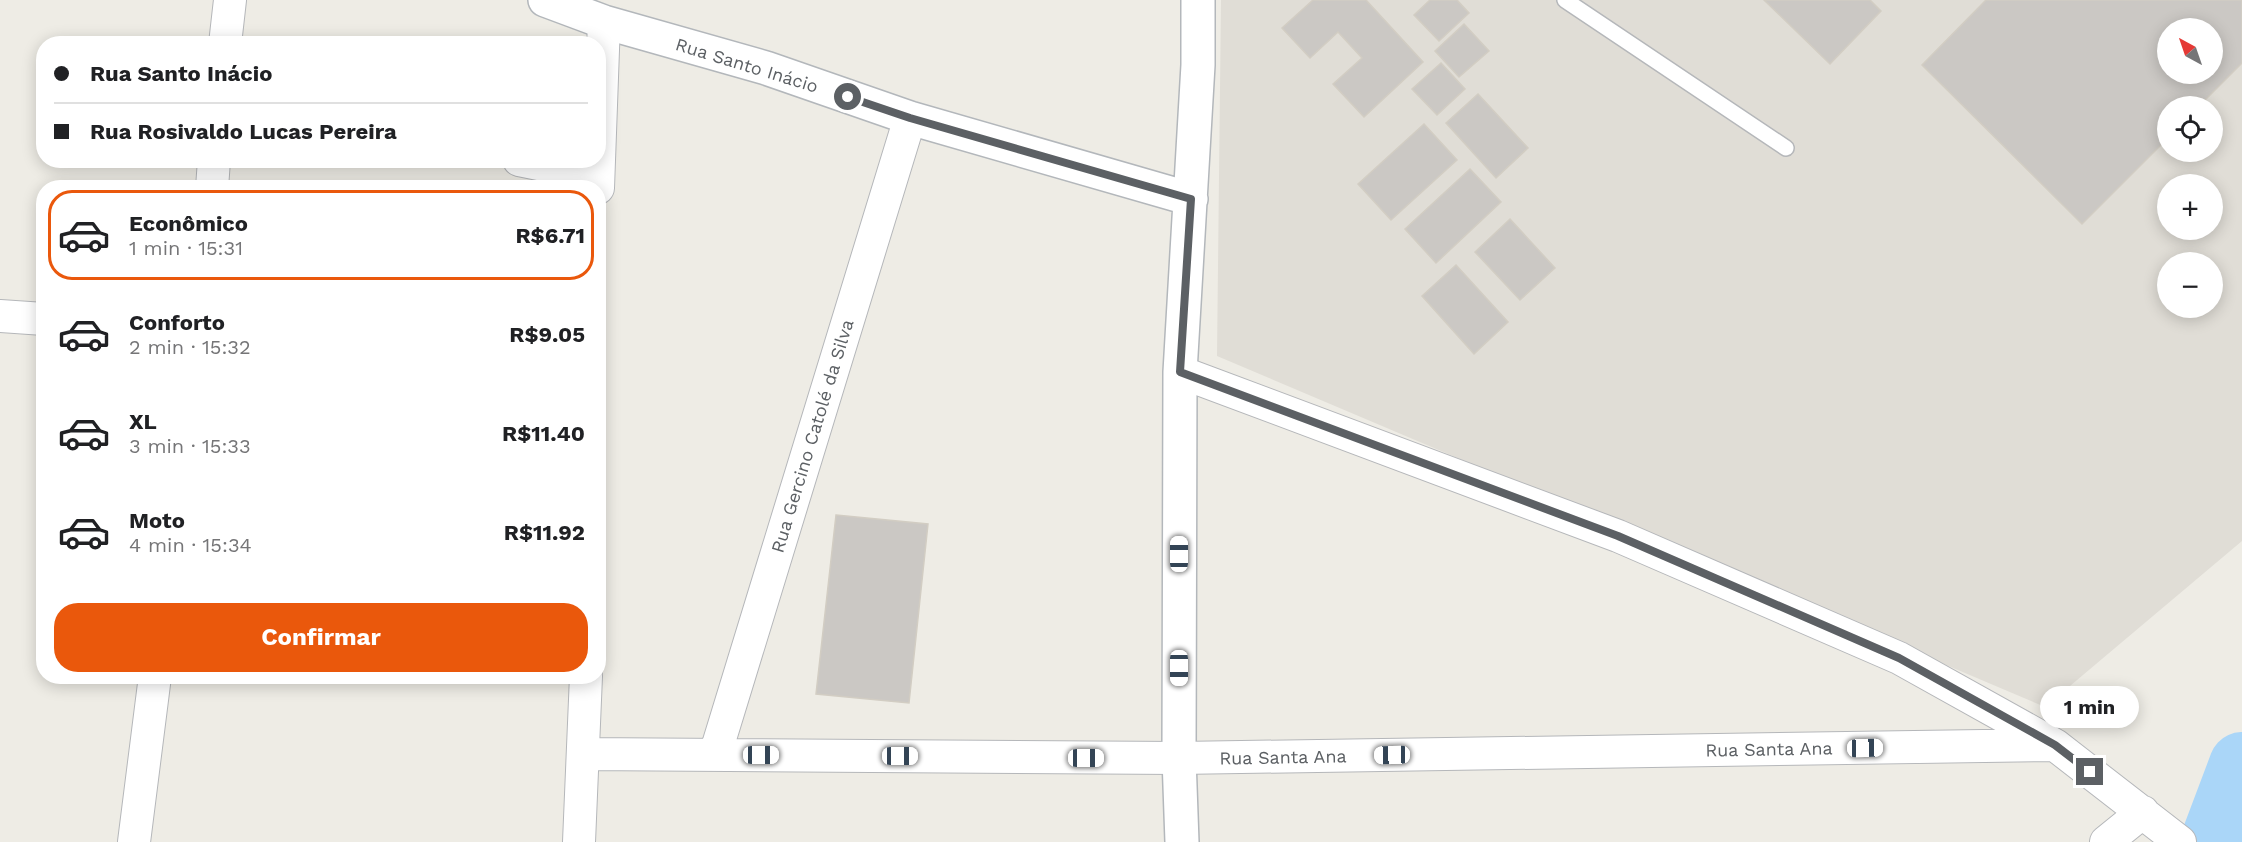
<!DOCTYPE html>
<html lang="pt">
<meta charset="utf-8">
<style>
body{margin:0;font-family:"Work Sans",sans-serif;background:#f6f6f6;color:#202124;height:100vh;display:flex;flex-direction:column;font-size:22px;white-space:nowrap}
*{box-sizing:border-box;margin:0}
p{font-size:20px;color:#757577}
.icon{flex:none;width:33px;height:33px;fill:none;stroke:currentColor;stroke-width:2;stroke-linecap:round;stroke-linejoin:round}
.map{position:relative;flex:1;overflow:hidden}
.sheet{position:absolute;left:36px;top:180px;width:570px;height:504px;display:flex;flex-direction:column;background:#fff;border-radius:24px;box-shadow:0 3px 15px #0003}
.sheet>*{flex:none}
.banner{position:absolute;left:36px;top:36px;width:570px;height:132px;border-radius:24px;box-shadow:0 3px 15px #0003;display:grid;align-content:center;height:132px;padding:0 18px;background:#fff}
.needle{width:39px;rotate:320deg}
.fabs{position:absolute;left:2157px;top:18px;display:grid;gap:12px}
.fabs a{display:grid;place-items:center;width:66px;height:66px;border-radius:50%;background:#fff;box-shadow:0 3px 15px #0003;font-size:30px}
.end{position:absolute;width:27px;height:27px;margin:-14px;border:8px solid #5c6064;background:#fff;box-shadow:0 0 0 3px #fff}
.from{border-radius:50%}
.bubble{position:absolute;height:42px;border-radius:21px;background:#fff;box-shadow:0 3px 15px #0003;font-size:20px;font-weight:700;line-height:42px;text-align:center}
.car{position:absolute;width:18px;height:36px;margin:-18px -9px;border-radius:8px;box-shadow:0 0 4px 2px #0007;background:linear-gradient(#fff 24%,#345 0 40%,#fff 0 76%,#345 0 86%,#fff 0)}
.banner b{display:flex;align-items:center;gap:21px;height:57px;font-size:22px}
.banner b+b{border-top:2px solid #e0e0e0}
.banner i{width:15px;height:15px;background:#202124}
ul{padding:10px 0 0;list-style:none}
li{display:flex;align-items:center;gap:18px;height:90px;margin:0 12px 9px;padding:0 6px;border:3px solid transparent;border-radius:24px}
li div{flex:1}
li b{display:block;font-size:22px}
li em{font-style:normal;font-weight:700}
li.active{border-color:#ea580c}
li>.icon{width:54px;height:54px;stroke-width:1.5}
.button{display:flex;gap:12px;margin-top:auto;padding:12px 18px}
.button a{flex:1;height:69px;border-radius:24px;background:#ea580c;color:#fff;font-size:24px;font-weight:700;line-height:69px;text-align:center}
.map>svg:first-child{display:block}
</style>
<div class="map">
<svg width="2242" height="842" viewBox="0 0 2242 842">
<rect width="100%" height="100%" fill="#eeece5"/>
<path fill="#e0ddd6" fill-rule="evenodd" d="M1221 0H2242V541L2045 707 1217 356ZM2168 28H2212V74H2168ZM2168 106H2212V152H2168ZM2168 184H2212V230H2168ZM2168 262H2212V308H2168Z"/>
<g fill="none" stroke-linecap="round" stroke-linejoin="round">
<path stroke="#aad6f8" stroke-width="66" d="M2213 842 2242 765"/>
</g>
<path fill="#cbc8c4" stroke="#d2cdc3" stroke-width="1.5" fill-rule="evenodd" d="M1313 0H1366L1423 62 1364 117 1333 84 1362 58 1338 32 1310 58 1282 28Z
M1430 0H1457L1469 13 1439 41 1414 15Z
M1764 0H1870L1881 11 1830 64Z
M1986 0H2242V63L2199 106H2168V138L2082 224 1922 65ZM2168 28H2212V74H2168Z
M1464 24 1489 51 1459 77 1435 51Z
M1441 63 1465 89 1437 115 1412 89Z
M1478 94 1528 148 1496 178 1446 123Z
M1424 124 1457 160 1391 220 1358 184Z
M1470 169 1501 202 1436 263 1405 229Z
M1510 219 1555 268 1520 300 1475 252Z
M1456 265 1508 322 1474 354 1422 296Z
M836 515 928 524 909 703 816 694Z"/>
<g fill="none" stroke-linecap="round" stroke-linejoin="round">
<g stroke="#b5b7ba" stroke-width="18">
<path id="lane" d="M1565 0 1786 148"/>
</g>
<g stroke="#b5b7ba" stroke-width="34">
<path id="street" d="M225 44 230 0
M519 160 598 176
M212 188 214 160
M598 188 604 22
M0 316 44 319
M1180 372 1618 536 1899 658 2055 745 2180 842
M584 754 1179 758 2055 745
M715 755 910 118
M134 842 155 676
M579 842 586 676
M2106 842 2143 812"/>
</g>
<g stroke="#b3b7bb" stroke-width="36">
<path id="secondary" d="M545 0 604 22 766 68 910 118 1191 199
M1182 842 1179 758 1180 372 1198 65V0"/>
</g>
<use href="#lane" stroke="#fff" stroke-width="15"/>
<use href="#street" stroke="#fff" stroke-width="32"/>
<use href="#secondary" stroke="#fff" stroke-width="33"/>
</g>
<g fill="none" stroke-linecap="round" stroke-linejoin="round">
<path stroke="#5c6064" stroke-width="8" d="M848 97 910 118 1191 199 1180 372 1618 536 1899 658 2055 745 2090 772"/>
</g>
<g text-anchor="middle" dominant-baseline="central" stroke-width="6" stroke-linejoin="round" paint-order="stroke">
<g font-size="18" fill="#5c6064" stroke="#fff">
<text transform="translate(747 65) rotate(17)">Rua Santo Inácio</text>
<text transform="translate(812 436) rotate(-73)">Rua Gercino Catolé da Silva</text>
<text transform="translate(1769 749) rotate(-1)">Rua Santa Ana</text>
<text transform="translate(1283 757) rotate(-1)">Rua Santa Ana</text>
</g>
</g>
</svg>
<div class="fabs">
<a><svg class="needle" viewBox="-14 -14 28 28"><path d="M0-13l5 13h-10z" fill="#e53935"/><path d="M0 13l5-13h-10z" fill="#757577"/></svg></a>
<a><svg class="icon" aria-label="locate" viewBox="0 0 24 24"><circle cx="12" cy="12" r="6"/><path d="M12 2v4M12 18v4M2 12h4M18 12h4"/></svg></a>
<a>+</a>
<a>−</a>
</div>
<i class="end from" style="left:848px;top:97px"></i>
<i class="end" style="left:2090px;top:772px"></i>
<div class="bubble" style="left:2040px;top:686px;width:99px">1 min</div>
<i class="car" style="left:1179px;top:554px;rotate:0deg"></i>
<i class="car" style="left:1179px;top:668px;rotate:180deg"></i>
<i class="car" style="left:1865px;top:748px;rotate:89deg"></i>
<i class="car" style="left:761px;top:755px;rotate:90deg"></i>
<i class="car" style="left:1392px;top:755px;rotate:269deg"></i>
<i class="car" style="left:900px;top:756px;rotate:90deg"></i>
<i class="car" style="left:1086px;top:758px;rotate:90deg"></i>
<div class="banner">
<b><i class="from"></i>Rua Santo Inácio</b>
<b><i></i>Rua Rosivaldo Lucas Pereira</b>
</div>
<section class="sheet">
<ul>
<li class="active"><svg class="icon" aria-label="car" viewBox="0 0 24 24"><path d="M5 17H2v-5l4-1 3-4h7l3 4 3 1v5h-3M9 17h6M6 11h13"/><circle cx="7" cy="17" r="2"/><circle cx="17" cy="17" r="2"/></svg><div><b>Econômico</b><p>1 min · 15:31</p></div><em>R$6.71</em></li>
<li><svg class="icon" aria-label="car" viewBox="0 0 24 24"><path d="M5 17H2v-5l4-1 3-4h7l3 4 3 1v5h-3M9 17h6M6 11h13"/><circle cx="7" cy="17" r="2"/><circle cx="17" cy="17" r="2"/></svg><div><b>Conforto</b><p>2 min · 15:32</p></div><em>R$9.05</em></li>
<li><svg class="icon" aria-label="car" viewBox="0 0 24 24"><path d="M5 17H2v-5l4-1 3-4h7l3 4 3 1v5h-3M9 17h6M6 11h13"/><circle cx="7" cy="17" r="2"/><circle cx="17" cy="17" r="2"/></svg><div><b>XL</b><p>3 min · 15:33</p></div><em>R$11.40</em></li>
<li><svg class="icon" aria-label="car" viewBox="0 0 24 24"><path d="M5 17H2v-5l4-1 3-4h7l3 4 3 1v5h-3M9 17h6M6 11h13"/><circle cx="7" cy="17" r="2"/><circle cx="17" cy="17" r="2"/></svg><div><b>Moto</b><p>4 min · 15:34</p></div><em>R$11.92</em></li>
</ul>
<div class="button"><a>Confirmar</a></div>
</section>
</div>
